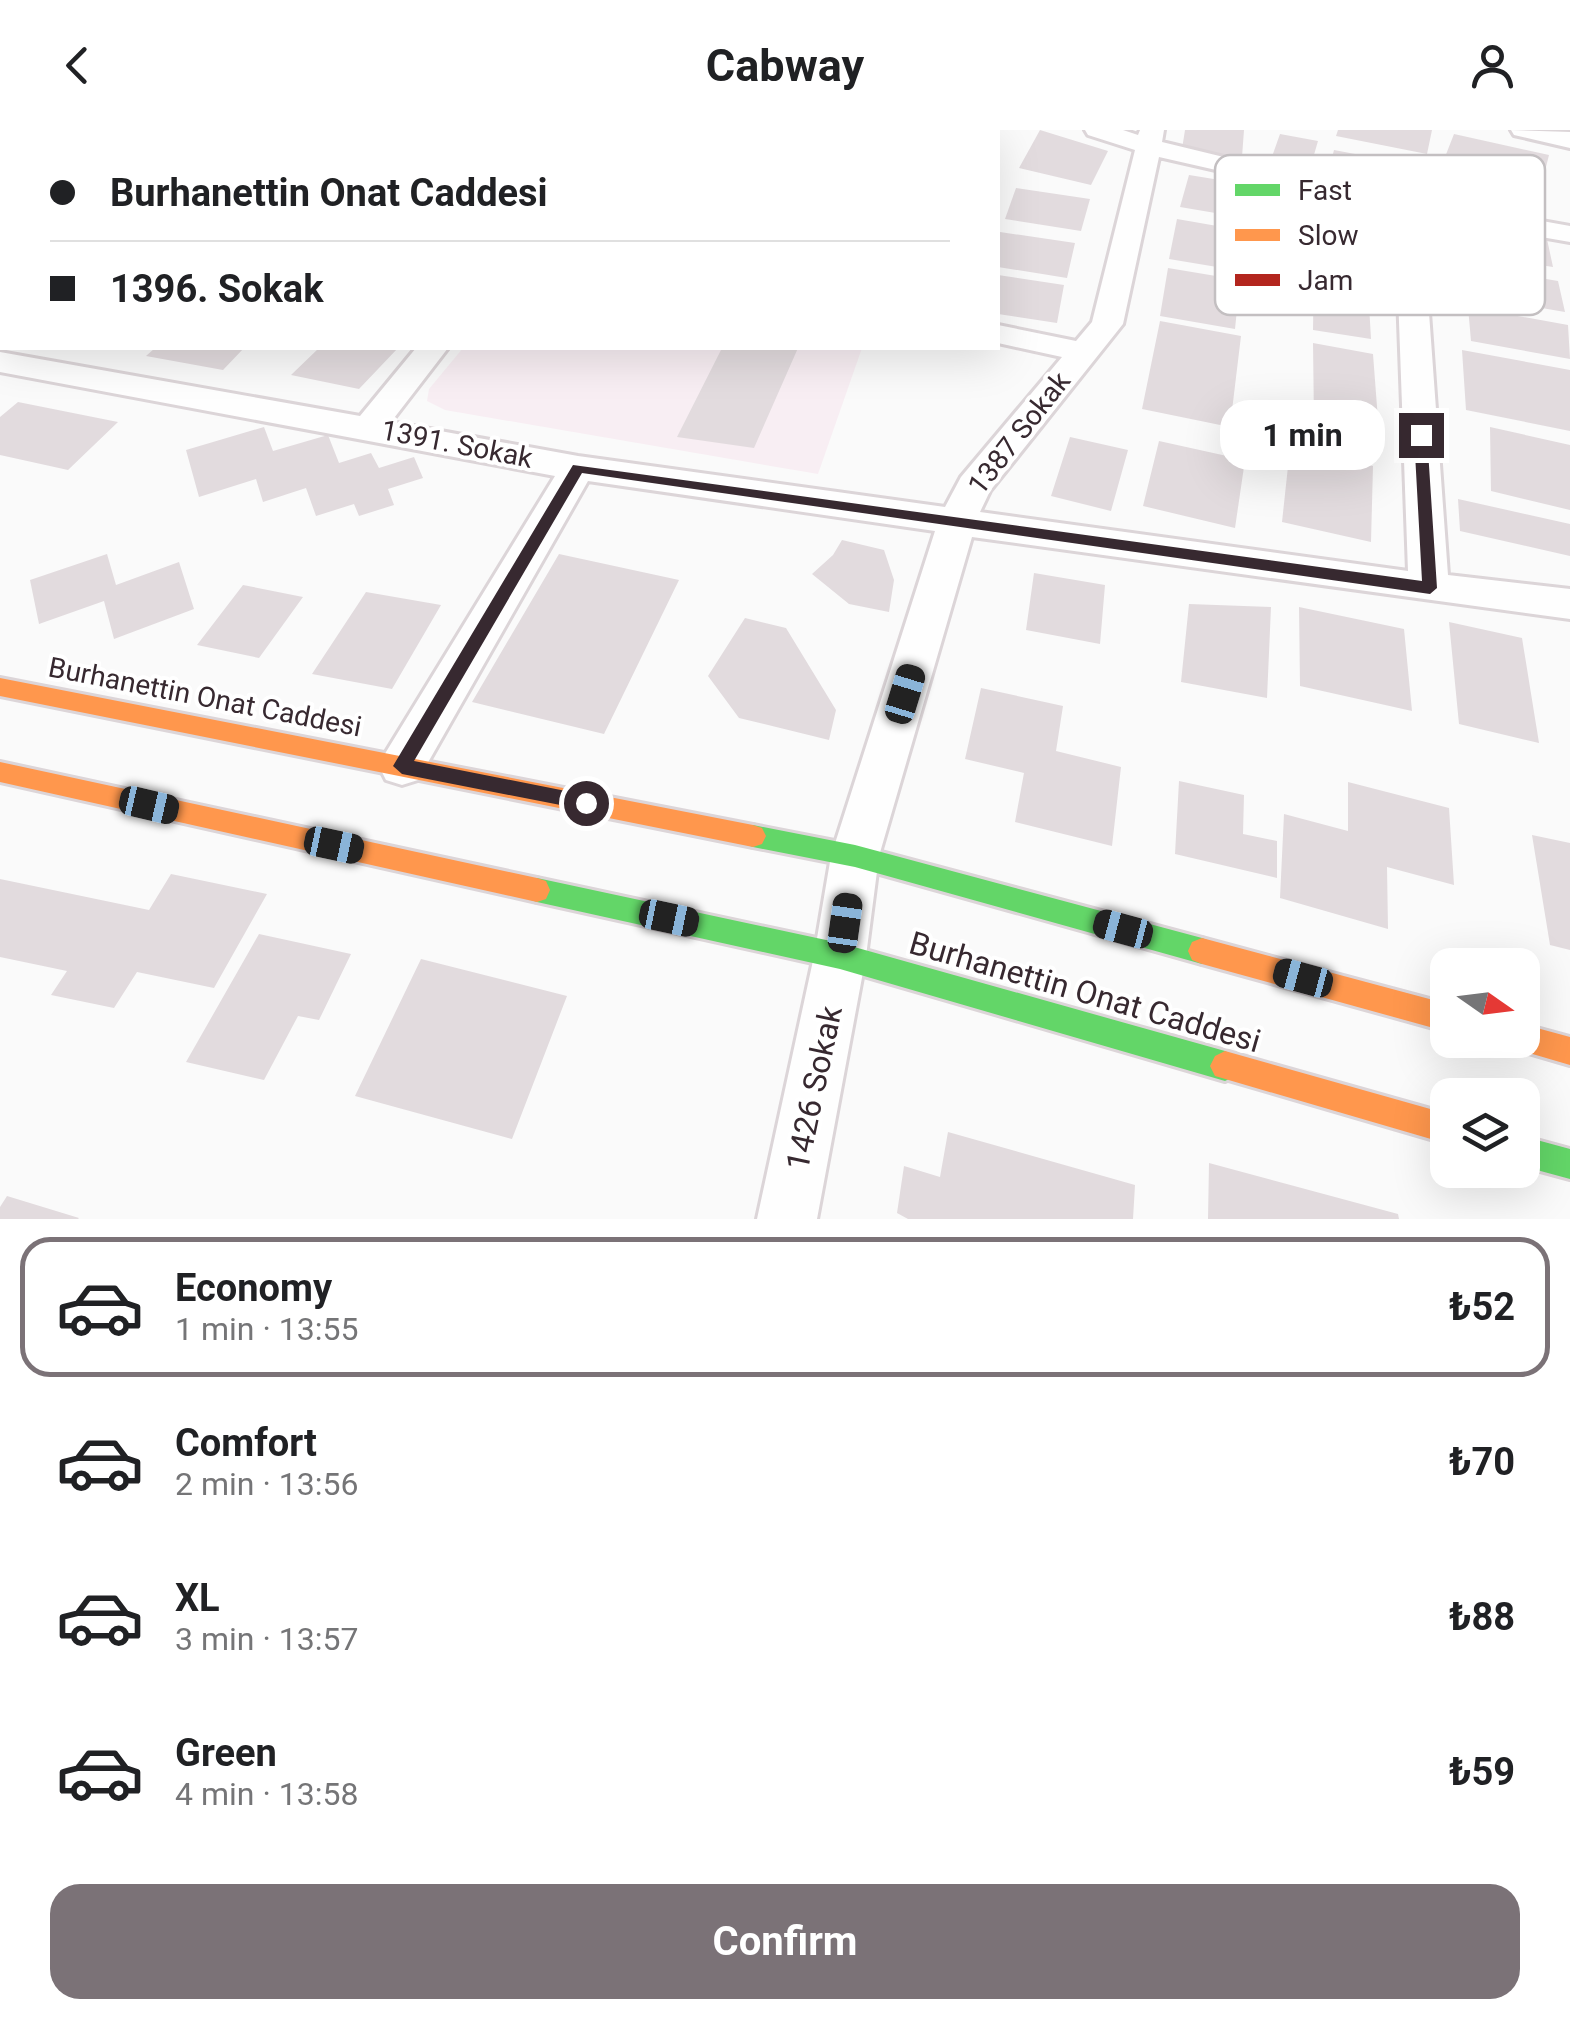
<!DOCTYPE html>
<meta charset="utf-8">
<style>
body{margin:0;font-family:Roboto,sans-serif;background:#f6f6f6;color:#202124;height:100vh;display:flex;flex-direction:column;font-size:38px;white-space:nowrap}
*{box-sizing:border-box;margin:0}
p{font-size:32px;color:#757577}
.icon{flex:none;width:55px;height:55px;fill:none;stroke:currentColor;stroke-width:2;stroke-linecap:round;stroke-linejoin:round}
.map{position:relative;height:1089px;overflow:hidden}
.panel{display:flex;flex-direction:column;background:#fff;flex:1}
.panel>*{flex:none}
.banner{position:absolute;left:0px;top:0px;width:1000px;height:220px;box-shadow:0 10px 40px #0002;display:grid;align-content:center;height:220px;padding:0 50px;background:#fff}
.needle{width:65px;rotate:104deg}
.buttons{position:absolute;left:1430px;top:818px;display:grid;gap:20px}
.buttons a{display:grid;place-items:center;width:110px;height:110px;border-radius:20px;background:#fff;box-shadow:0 10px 40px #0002;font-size:50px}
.end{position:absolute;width:45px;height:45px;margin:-22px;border:12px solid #372930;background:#fff;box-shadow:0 0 0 5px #fff}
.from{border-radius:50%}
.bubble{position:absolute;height:70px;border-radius:30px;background:#fff;box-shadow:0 10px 40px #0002;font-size:32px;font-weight:700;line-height:70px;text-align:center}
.car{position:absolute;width:30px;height:60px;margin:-30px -15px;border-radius:12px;box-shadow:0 0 8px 2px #0007;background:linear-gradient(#222 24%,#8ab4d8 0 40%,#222 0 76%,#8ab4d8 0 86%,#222 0)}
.banner b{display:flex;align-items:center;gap:35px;height:95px;font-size:38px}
.banner b+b{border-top:2px solid #e0e0e0}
.banner i{width:25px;height:25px;background:#202124}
ul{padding:18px 0 0;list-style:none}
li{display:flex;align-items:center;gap:30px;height:140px;margin:0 20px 15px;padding:0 30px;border:5px solid transparent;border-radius:30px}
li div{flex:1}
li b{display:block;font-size:38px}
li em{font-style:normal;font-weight:700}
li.on{border-color:#7b7277}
li>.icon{width:90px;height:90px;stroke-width:1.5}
.primary-button{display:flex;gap:20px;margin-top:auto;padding:20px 50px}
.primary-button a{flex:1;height:115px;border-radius:30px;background:#7b7277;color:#fff;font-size:40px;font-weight:700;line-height:115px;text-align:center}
header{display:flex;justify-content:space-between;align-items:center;height:130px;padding:0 50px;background:#fff;font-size:45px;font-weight:700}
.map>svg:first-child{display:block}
</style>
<header><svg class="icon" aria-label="back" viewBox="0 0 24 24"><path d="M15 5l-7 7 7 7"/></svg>Cabway<svg class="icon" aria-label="person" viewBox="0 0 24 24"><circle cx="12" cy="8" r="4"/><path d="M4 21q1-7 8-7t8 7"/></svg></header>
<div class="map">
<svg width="1570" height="1089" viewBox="0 0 1570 1089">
<rect width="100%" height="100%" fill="#fafafa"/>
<path fill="#f8eef3" d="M463 218H862L818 344 445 280 427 271 429 259Z"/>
<path fill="#e2dbde" d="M1040 0 1108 21 1091 55 1019 38Z
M1185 0H1244L1242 27 1182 19Z
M1338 0H1432L1427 24 1336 6Z
M1280 4 1318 11 1309 42 1269 35Z
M1454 4 1549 25 1543 49 1445 27Z
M1334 20 1424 37 1421 65 1327 47Z
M1189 45 1257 56 1251 89 1180 77Z
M1016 58 1090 69 1081 101 1005 89Z
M1177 89 1246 101 1241 141 1169 129Z
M1455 94 1547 109 1553 137 1458 122Z
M1000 102 1075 113 1067 148 998 137Z
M1314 131 1367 140 1371 209 1313 200Z
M1463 135 1558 151 1565 182 1465 165Z
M1168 138 1240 150 1235 199 1160 186Z
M998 145 1064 155 1057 193 998 184Z
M1468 177 1568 195 1570 229 1471 211Z
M1160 191 1241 206 1230 297 1142 279Z
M1313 213 1373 224 1379 303 1314 292Z
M155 218H244L223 240 146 226Z
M319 218H398L359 259 291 245Z
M722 218H798L754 318 677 307Z
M1462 220 1570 240V301L1466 280Z
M18 272 118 292 68 340 0 325V287Z
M264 297 273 321 328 305 339 333 371 323 379 338 414 327 423 348 388 359 394 375 359 386 354 374 316 386 306 358 263 372 256 349 199 367 186 320Z
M1490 297 1570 315V380L1491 361Z
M1070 307 1128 320 1111 381 1051 366Z
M1159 311 1245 330 1235 398 1143 376Z
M1290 318 1373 336 1371 412 1282 392Z
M1458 369 1570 394V426L1460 401Z
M842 410 884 420 894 450 889 482 849 474 812 444 833 425Z
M107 424 116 455 179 432 194 479 114 509 104 471 39 494 30 450Z
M559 424 679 450 604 604 472 572Z
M1034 443 1105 455 1100 514 1026 500Z
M243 455 303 467 259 528 197 515Z
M366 462 441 475 392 559 312 544Z
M1189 474 1271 477 1267 568 1181 552Z
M1299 477 1404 499 1412 581 1300 556Z
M745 488 786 498 836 580 829 610 739 588 708 546Z
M1449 492 1522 508 1539 613 1459 594Z
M981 558 1063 576 1056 621 1121 637 1112 716 1015 692 1024 643 965 629Z
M1179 651 1244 665 1243 704 1277 711V748L1175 724Z
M1348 652 1449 678 1454 755 1387 737 1388 799 1280 768 1284 684 1348 701Z
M1532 705 1570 713V820L1550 815Z
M171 744 267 764 214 858 137 842 114 878 51 865 67 841 0 827V749L149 780Z
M259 804 351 824 319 890 298 886 264 950 186 932Z
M421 829 567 866 512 1009 355 966Z
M948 1002 1135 1055 1133 1089H908L897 1083 904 1036 940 1047Z
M1209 1033 1398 1084 1399 1089H1208Z
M7 1066 79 1088 78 1089H0V1077Z"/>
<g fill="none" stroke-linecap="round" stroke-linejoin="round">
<g stroke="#dcd5d8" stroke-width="6">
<path id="street" d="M486 0H510V2H486Z
M808 0H832L833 2H809Z
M1085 0H1123L1138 5 1140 0H1164L1162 12 1331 53 1570 96V112L1422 86 1448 445 1570 459V489L972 407 879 726 866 826 817 1089H757L814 826 831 726 935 401 588 351 418 650 402 655 386 650 379 636 386 622 555 346 0 242V222L360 286 416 218H448L391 292 578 326 945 377 961 347 1062 227 998 213V195L1076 211 1092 192 1135 20 1088 5ZM1159 27 1395 81 1408 441 980 382 990 361 1123 194Z
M1511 0 1570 2V18L1514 5Z"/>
</g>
<g stroke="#dcd5d8" stroke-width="6">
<path id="fast" d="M753 695 855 715 1202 808 1212 812 1216 821 1212 830 1202 834 855 737 753 717 744 714 740 706 744 698Z
M537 748 840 813 1225 921 1235 926 1240 936 1235 946 1225 951 840 839 537 772 528 769 524 760 528 751Z
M1522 1006 1570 1019V1049L1522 1036Z"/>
</g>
<g stroke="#dcd5d8" stroke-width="6">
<path id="slow" d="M0 548 753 695 762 698 766 706 762 714 753 717 0 566Z
M0 632 537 748 546 751 550 760 546 769 537 772 0 652Z
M1202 808 1448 874V902L1202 834 1192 830 1188 821 1192 812Z
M1522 894 1570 907V935L1512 918 1508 910H1522Z
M1225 921 1448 984V1014L1215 946 1210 936 1215 926Z"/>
</g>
<g stroke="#dcd5d8" stroke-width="6">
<path id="jam" d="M0 44H2V52H0Z"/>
</g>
<use href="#street" fill="#fefefe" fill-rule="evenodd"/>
<use href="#fast" fill="#63d668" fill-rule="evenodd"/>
<use href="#slow" fill="#ff974d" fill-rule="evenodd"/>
<use href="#jam" fill="#b3261e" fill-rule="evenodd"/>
</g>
<path fill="#372930" d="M1421 300 1427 305 1437 458 1430 464 582 343 414 631 586 665 593 667V678L586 680 402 644 393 636 573 335 1422 451 1414 305Z"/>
<g text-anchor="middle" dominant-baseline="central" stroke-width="8" stroke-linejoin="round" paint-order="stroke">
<g font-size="28" fill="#372930" stroke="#fff">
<text transform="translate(1019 303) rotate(-52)">1387 Sokak</text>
<text transform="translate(457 314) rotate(11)">1391. Sokak</text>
<text transform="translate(205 567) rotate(11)">Burhanettin Onat Caddesi</text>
</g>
<g font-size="32" fill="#372930" stroke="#fff">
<text transform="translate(1085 862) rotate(16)">Burhanettin Onat Caddesi</text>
<text transform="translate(814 958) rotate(-78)">1426 Sokak</text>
</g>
</g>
<rect x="1215" y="25" width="330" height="160" rx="15" fill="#fff" stroke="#c3bfc1" stroke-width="2.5"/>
<rect x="1235" y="54" width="45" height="12" fill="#63d668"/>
<rect x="1235" y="99" width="45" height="12" fill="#ff974d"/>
<rect x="1235" y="144" width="45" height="12" fill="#b3261e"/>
<g font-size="28" fill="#372930">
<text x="1298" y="70">Fast</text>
<text x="1298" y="115">Slow</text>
<text x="1298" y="160">Jam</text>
</g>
</svg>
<div class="buttons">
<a><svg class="needle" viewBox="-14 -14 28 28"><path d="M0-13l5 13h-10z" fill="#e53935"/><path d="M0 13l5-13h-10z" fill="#757577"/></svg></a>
<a><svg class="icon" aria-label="layers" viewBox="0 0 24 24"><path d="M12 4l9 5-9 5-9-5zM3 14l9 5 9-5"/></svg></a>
</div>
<i class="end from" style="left:586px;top:673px"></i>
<i class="end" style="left:1421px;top:305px"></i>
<div class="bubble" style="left:1220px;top:270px;width:165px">1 min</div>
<i class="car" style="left:905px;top:564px;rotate:17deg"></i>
<i class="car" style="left:149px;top:675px;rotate:103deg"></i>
<i class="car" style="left:334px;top:715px;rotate:102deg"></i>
<i class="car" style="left:669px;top:788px;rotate:102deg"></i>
<i class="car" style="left:845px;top:793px;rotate:8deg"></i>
<i class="car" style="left:1123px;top:799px;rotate:285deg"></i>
<i class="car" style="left:1303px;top:848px;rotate:285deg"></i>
<div class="banner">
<b><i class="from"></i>Burhanettin Onat Caddesi</b>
<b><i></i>1396. Sokak</b>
</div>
</div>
<section class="panel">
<ul>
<li class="on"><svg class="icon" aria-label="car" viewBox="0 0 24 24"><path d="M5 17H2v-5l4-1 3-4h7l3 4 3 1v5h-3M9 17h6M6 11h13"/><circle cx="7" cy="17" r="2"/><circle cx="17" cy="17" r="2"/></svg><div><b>Economy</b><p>1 min · 13:55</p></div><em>₺52</em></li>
<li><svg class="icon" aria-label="car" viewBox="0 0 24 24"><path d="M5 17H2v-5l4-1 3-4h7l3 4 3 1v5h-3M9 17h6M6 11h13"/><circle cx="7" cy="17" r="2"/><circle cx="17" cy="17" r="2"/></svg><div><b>Comfort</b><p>2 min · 13:56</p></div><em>₺70</em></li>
<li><svg class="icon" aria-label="car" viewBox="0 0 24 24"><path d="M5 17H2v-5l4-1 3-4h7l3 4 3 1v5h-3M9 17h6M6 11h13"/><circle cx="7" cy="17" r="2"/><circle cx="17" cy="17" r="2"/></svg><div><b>XL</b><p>3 min · 13:57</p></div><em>₺88</em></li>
<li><svg class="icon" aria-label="car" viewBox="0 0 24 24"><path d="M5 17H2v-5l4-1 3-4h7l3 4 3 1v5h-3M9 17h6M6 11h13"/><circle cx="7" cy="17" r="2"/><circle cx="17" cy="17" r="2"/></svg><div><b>Green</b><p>4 min · 13:58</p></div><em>₺59</em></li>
</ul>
<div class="primary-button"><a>Confirm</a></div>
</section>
